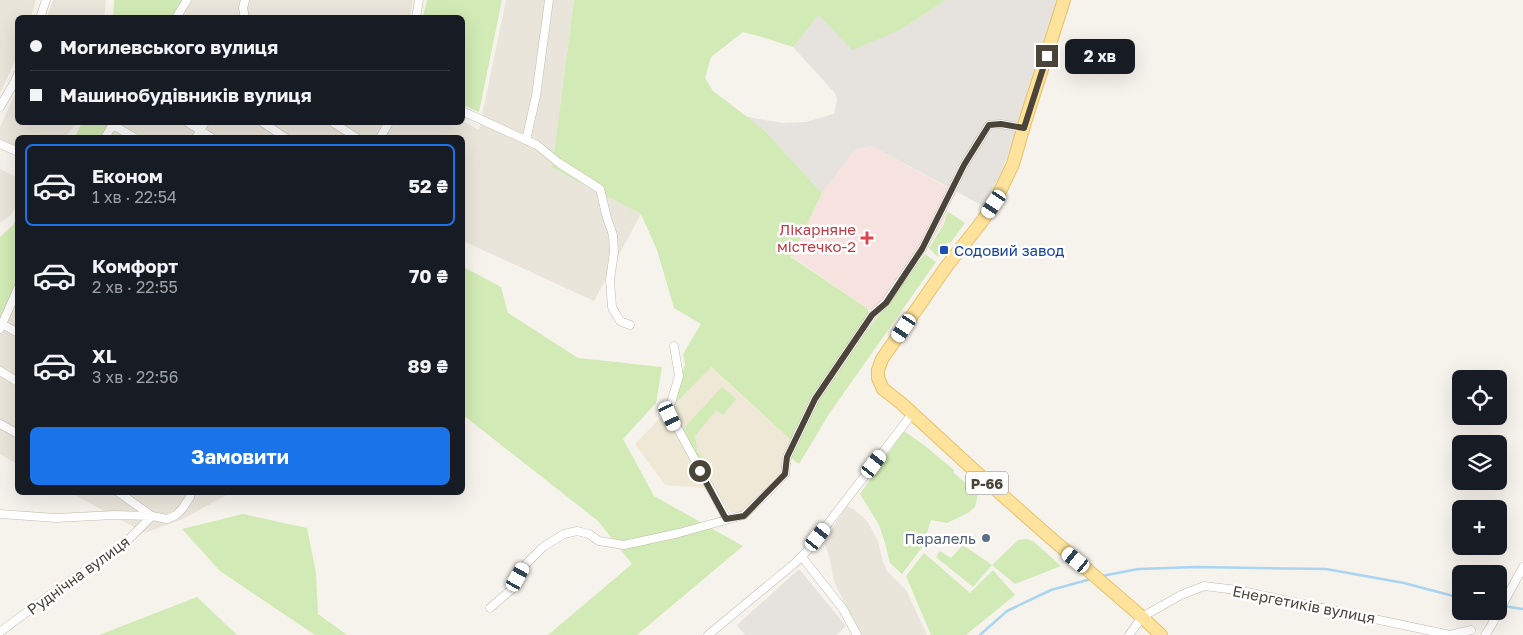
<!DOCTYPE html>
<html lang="uk">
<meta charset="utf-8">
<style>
body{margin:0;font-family:"Golos Text",sans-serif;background:#20242c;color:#f1f3f6;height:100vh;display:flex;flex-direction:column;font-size:19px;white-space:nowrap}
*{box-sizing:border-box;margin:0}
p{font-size:16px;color:#9ea1a6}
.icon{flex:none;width:28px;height:28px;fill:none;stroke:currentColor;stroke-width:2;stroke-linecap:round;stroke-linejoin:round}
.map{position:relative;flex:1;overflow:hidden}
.details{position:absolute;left:15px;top:135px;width:450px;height:360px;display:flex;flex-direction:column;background:#171b24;border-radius:8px;box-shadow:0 5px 20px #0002}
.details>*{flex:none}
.banner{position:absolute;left:15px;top:15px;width:450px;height:110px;border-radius:8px;box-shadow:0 5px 20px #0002;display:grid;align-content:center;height:110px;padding:0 15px;background:#171b24}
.tools{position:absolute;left:1452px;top:370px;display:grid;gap:10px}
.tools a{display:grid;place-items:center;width:55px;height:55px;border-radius:8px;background:#171b24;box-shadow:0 5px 20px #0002;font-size:25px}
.end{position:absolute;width:22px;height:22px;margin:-11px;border:6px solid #4b4439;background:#fff;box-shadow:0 0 0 2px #fff}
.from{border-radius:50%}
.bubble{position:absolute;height:35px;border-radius:8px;background:#171b24;box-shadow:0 5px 20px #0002;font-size:16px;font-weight:700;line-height:35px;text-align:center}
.car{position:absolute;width:15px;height:30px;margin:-15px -8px;border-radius:6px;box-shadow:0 0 4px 1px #0007;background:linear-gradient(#fff 24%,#345 0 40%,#fff 0 76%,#345 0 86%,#fff 0)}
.banner b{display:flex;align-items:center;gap:18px;height:48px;font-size:19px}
.banner b+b{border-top:1px solid #363941}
.banner i{width:12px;height:12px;background:#f1f3f6}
ul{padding:9px 0 0;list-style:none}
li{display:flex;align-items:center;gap:15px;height:82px;margin:0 10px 8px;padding:0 5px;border:2px solid transparent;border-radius:8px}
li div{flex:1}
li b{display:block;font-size:19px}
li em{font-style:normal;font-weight:700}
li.on{border-color:#1a73e8}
li>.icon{width:45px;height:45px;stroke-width:1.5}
.button{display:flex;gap:10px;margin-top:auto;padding:10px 15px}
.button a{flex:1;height:58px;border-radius:8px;background:#1a73e8;color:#fff;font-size:20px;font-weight:700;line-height:58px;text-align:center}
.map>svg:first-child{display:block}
</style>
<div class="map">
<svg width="1523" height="635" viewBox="0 0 1523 635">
<rect width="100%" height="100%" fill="#f6f3ec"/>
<path fill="#eae5da" d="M0 0H36L31 17 18 18 17 56 0 93Z
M53 0H106L104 17H47Z
M190 0H413L410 17 180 18Z
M506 0H574L552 168 641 214 594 301 463 241 462 138H111L120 122H462L463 121 479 130Z
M17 90 18 122 76 123 65 137 18 138 17 147 0 139V127Z
M0 169 18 178 17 204 11 215 0 223Z
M17 301V464L0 454V331Z
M71 493H230L183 519 145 533Z
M847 506 855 510 867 521 878 541 883 562 887 571 906 590 927 635H862L854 622 834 582 830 560 824 541Z"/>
<path fill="#e6e2dd" d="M946 0H1057L1016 135 1001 173 983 206 872 146 855 150 822 193 764 130 744 116 764 120 783 123 806 122 834 114 837 100 835 93 793 47 819 15 900 30Z
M799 569 846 626 836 635H745L737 625Z"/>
<path fill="#efe8d6" d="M710 367 791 440 784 457 781 471 742 512H730L711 482 703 484 706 488 665 485 635 444 662 416H665L668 419 674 414 673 406Z"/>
<path fill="#f6e3e0" d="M872 146 957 193 947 209 943 224 924 253 879 314 868 309 791 256 822 193 855 150Z"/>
<path fill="#d2eab5" d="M114 0H190L180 17 113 18Z
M427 0H502L479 112 463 105 462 18 423 17Z
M574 0H946L900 30 852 50 819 15 793 47 762 37 743 32 711 57 705 78 713 91 764 130 822 193 791 257 868 309V315L809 402 791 440 711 367 673 406 685 365 683 354 701 324 674 308 657 250 641 214 552 168Z
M82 123H120L111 137 74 138Z
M947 211 965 223 951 242 947 243 938 257 929 248 944 224Z
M17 217V301L0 331V237L13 225Z
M925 254 936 262 829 414 799 464 791 458 816 405 861 339Z
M462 266 501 287 508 313 578 358 662 367 656 403 623 439 654 496 743 546 637 635H548L632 564 598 521 463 415Z
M722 387 736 399 723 415 716 410 695 436 697 451 705 461 702 465 697 460 682 430Z
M904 431 924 445 954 470V473L978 494 975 507 968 513 947 523 931 520 923 546 902 574 890 563 885 543 879 525 860 494Z
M243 514 307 528 316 573 318 614 347 635H315L220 571 182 529Z
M1026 539 1033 541 1061 566 1015 584 992 565 973 587 936 557 940 551 951 558 963 545 992 565 1018 540Z
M924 553 970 593 993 570 1015 595 966 635H931L906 576Z
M197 597 237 635H99Z"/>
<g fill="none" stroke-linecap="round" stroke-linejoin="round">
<path stroke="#a9d4f2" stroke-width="2.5" d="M1102 576 1138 569 1197 567 1326 569 1404 583 1461 598
M1503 606 1523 609
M980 635 1007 611 1051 590 1091 579"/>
<g stroke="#c2bbae" stroke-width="9">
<path id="street" d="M245 0 243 8 245 18
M40 18 46 0
M176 18 187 0
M416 18 419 0
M0 107 14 83 18 74
M462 111 537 145 559 163 600 189 607 218 613 235 614 252 610 280 612 307 620 321 630 325
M187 122 212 138
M262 122 286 138
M332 122 357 138
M113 125 135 138
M105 138 114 122
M196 138 205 122
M380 138 389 122
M526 140 536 96 549 0
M0 144 18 152
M2 324 18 333
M0 329 18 288
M674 346 679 376 669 409 671 416 727 519
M0 371 18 382
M0 424 18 434
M118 492 152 516
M0 514 56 518 114 515 152 516 167 519 176 515 182 509 190 497 191 492
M802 557 843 609 857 635
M490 608 512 589 524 566 543 547 564 534 577 531 589 534 599 541 624 545 679 533 744 515 767 493 785 474 787 457 815 399 872 315 885 303 922 249 964 165 989 125 1001 124 1023 128
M0 632 55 591 123 545 152 516
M708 635 795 563 807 551 912 414
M1129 635 1142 617 1181 595 1204 586 1237 590 1450 635 1471 630
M1485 635 1491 626 1523 567"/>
</g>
<g stroke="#e6c16a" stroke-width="14">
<path id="primary" d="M1064 0 1026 119 1013 164 994 204 980 224 946 267 882 359 878 370V378L883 389 901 403 976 472 1045 533 1142 617 1161 635"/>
</g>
<use href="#street" stroke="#fff" stroke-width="8"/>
<use href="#primary" stroke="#ffe39c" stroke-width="12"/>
</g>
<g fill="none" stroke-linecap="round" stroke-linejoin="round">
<path stroke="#4b4439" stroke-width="6" d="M700 471 726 519 744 516 785 474 787 457 815 399 872 315 886 303 922 249 964 165 989 125 1001 124 1024 128 1047 56"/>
</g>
<path fill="#e0444e" stroke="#fff" stroke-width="2" d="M864.5 230.5h5v5h5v5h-5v5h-5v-5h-5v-5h5z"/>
<rect fill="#1a4fb4" stroke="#fff" stroke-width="2" x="939" y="245" width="10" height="10" rx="2.5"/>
<circle fill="#5c6f8a" stroke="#fff" stroke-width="2" cx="986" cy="538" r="5"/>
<g text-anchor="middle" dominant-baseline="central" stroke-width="5" stroke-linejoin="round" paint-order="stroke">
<rect fill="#fff" stroke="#817c74" stroke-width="1" x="966" y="471.5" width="42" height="23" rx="4"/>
<g font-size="14" font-weight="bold" fill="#4b4439">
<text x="987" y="483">Р-66</text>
</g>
<g font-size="15" fill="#be3a42" stroke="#fff" text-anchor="end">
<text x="856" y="229">Лікарняне<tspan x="856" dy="17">містечко-2</tspan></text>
</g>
<g font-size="15" fill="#164399" stroke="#fff" text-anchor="start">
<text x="954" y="250">Содовий завод</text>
</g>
<g font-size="15" fill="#4e5e75" stroke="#fff" text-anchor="end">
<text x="976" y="538">Паралель</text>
</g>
<g font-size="15" fill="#4b4439" stroke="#fff">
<text transform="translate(78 575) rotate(-36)">Руднічна вулиця</text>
<text transform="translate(1304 604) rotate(11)">Енергетиків вулиця</text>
</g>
</g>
</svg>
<div class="tools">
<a><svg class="icon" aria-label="locate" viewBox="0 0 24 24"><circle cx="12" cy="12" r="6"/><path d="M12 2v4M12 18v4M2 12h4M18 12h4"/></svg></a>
<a><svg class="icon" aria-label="layers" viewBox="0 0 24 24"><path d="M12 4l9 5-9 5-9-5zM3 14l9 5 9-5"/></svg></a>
<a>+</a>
<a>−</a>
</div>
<i class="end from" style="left:700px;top:471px"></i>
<i class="end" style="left:1047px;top:56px"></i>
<div class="bubble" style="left:1065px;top:39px;width:70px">2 хв</div>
<i class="car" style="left:994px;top:204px;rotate:214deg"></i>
<i class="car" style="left:904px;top:328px;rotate:214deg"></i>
<i class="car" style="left:670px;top:416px;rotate:155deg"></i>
<i class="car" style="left:874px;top:464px;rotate:37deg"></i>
<i class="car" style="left:818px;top:537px;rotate:38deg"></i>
<i class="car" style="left:1076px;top:560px;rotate:309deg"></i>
<i class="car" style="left:518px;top:577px;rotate:29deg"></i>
<div class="banner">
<b><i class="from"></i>Могилевського вулиця</b>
<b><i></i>Машинобудівників вулиця</b>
</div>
<section class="details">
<ul>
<li class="on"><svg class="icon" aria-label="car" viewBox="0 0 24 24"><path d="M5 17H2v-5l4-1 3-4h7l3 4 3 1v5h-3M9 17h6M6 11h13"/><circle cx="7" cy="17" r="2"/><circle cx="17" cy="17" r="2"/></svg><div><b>Економ</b><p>1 хв · 22:54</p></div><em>52 ₴</em></li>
<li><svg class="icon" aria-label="car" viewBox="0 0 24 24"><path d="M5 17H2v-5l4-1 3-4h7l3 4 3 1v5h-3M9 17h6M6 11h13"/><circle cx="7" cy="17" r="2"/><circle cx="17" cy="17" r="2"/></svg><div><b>Комфорт</b><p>2 хв · 22:55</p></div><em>70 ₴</em></li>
<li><svg class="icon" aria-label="car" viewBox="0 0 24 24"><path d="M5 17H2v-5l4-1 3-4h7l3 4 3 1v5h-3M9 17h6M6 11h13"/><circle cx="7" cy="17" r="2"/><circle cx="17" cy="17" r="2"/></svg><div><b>XL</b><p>3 хв · 22:56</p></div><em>89 ₴</em></li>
</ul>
<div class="button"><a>Замовити</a></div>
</section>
</div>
